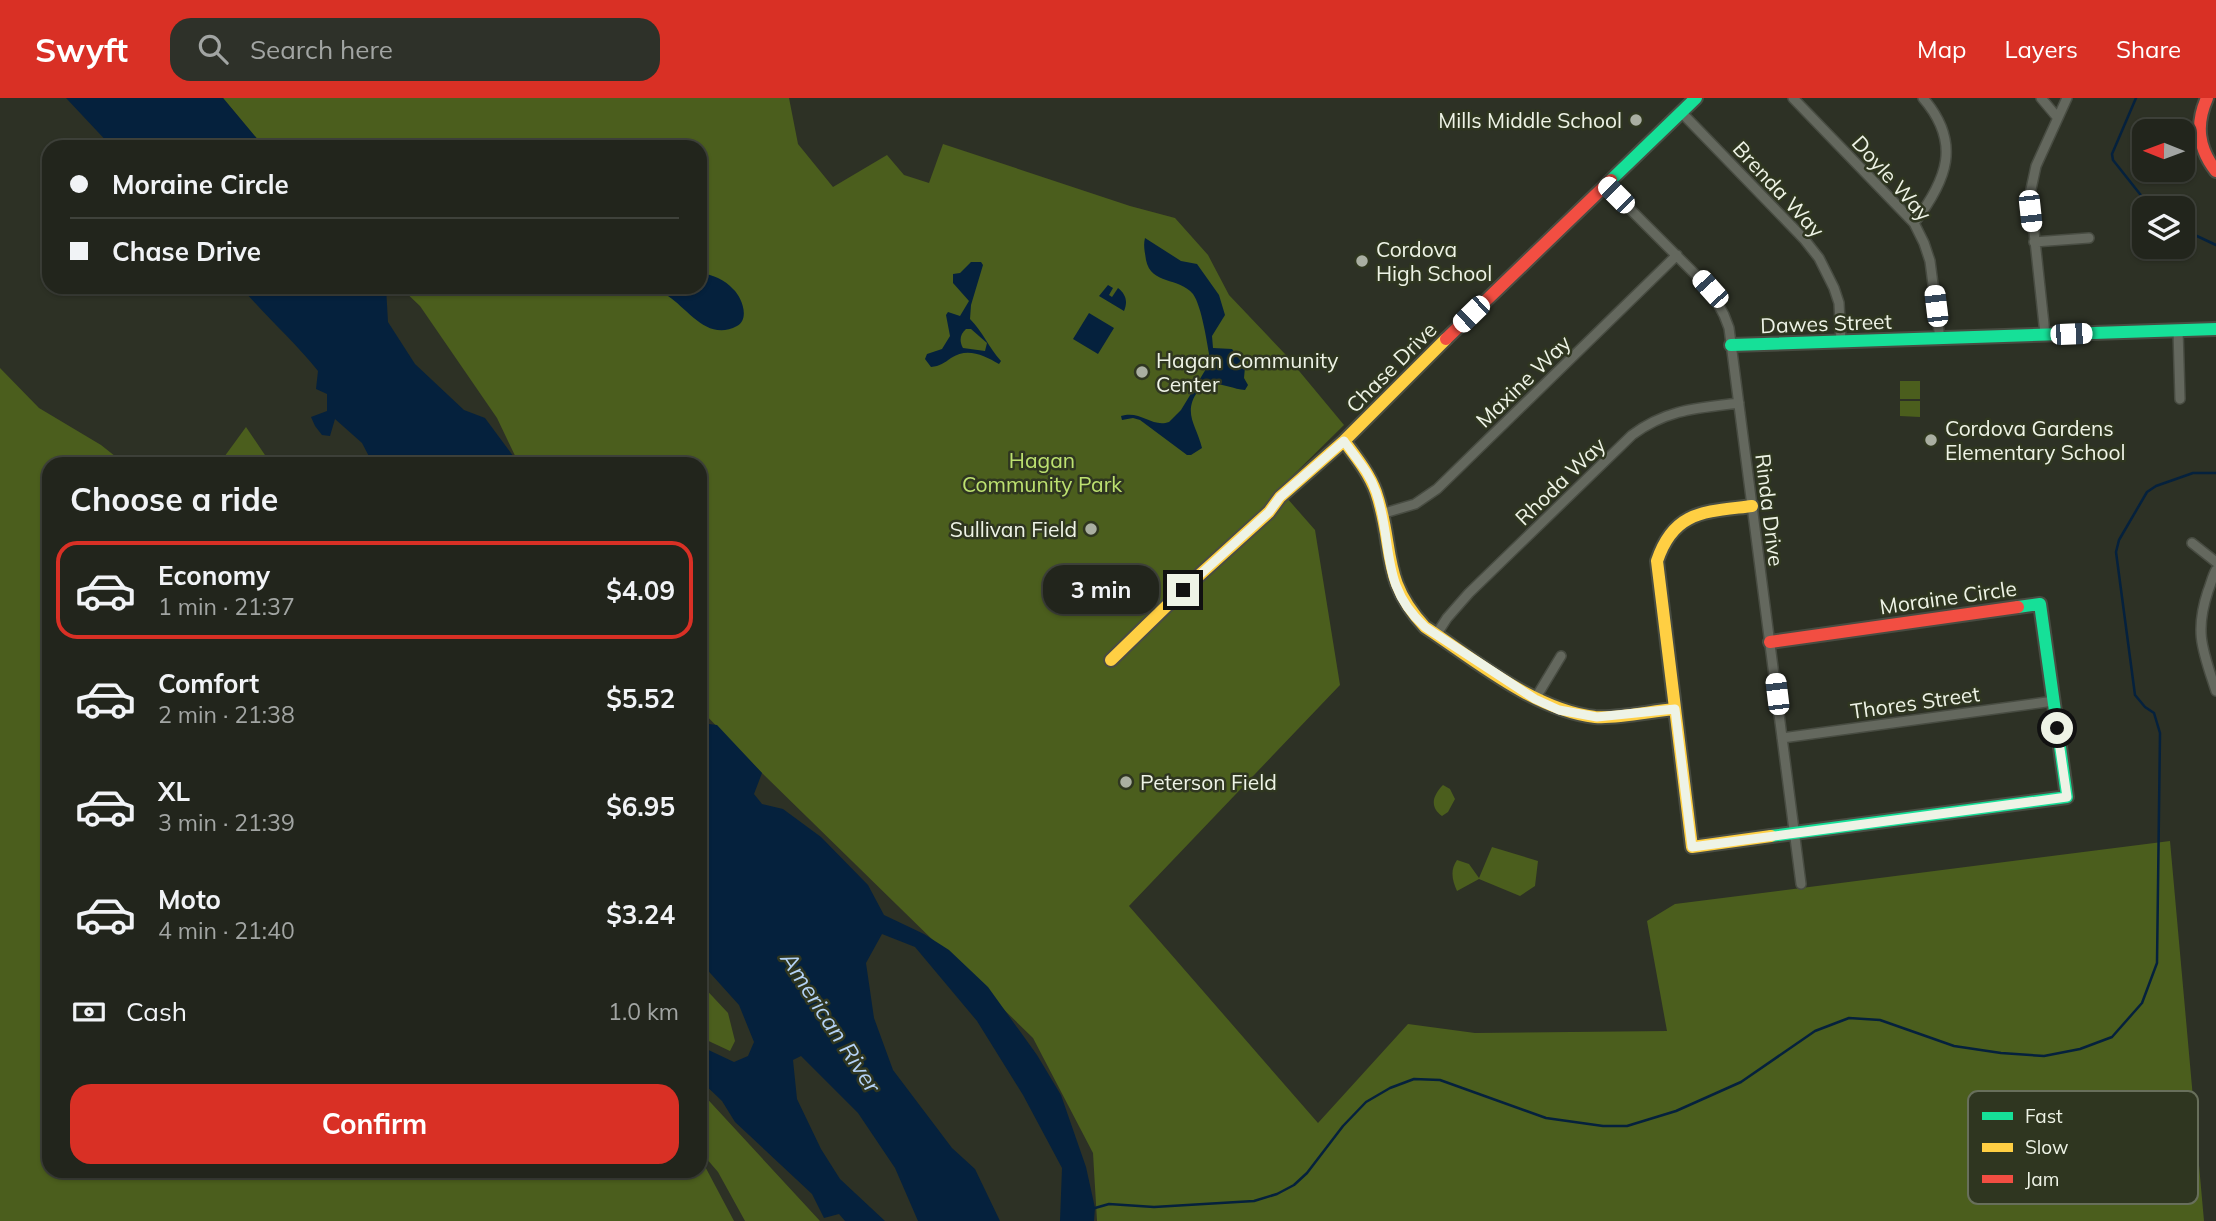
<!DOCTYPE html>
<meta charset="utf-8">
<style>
body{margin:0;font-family:Mulish,sans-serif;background:#2e3129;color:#f1f3f6;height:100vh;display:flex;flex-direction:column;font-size:26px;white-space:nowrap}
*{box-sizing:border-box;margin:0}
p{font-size:23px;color:#a2a5a3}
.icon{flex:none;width:38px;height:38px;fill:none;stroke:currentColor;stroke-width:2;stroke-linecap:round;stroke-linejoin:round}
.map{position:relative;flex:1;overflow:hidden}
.details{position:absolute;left:42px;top:359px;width:665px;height:721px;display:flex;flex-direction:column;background:#22251c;border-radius:21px;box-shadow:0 2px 5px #0004,0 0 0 2px #3f423b}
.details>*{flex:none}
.top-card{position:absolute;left:42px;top:42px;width:665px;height:154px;border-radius:21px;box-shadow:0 2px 5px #0004,0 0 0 2px #3f423b;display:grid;align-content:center;height:154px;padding:0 28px;background:#22251c}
.needle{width:46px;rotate:271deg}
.fabs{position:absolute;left:2132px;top:21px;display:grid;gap:14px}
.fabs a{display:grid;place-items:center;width:63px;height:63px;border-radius:14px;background:#22251c;box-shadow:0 2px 5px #0004,0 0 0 2px #3f423b;font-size:35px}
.end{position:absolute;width:32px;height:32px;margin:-16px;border:9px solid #eef3e6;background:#111;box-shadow:0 0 0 4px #111}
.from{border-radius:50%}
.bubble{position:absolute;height:49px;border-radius:21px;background:#22251c;box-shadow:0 2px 5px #0004,0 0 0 2px #3f423b;font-size:23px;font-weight:700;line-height:49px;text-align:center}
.car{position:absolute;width:21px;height:42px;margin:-21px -10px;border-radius:9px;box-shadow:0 0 5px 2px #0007;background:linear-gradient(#fff 24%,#345 0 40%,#fff 0 76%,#345 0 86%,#fff 0)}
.top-card b{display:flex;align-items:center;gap:24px;height:66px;font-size:26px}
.top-card b+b{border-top:2px solid #3f423b}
.top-card i{width:18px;height:18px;background:#f1f3f6}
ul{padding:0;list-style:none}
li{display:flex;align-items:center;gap:21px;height:98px;margin:0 14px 10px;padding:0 14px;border:4px solid transparent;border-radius:21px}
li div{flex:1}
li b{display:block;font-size:26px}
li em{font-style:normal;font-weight:700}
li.on{border-color:#d93025}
li>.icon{width:63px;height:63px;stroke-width:1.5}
h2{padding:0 28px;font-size:32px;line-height:84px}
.pay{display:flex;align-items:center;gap:18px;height:77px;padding:0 28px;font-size:26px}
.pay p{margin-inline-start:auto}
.action{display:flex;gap:14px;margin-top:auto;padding:14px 28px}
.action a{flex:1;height:80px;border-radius:21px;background:#d93025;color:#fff;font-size:28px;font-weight:700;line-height:80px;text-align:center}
header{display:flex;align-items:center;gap:42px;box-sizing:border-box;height:98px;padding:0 35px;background:#d93025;color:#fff}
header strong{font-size:33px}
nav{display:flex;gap:38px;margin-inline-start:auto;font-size:24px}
.search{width:490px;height:63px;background:#2e3129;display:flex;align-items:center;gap:18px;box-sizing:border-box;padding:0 24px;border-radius:21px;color:#a2a5a3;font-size:26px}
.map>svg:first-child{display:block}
</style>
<header>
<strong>Swyft</strong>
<div class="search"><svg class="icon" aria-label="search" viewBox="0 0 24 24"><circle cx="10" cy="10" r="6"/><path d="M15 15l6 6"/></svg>Search here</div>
<nav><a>Map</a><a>Layers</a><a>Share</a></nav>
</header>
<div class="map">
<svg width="2216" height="1123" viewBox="0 0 2216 1123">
<rect width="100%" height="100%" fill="#2d3125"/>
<path fill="#4b5e1d" d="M223 0H789L798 46 833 89 887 57 904 77 929 85 943 46 1130 108 1175 120 1208 157 1229 197 1285 256 1344 327 1279 391 1315 432 1340 587 1129 808 1318 1025 1408 926 1475 935 1667 933 1647 823 1675 806 2170 743 2204 1123H1097L1093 1055 1033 940 762 675 700 611V366H519L497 320 420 208 400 189H700V49H264Z
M0 270 39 310 101 347 125 366H49V1073H700V1059L734 1123H0Z
M1900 283H1920V301H1900Z
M1900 303H1920V319L1900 318Z
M246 329 271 366H219Z
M1443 687 1450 691 1455 701 1448 714 1442 718C1429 709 1433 697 1443 687Z
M1492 749 1538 763 1535 788 1520 798 1479 781 1457 793C1452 782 1450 772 1457 762L1469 766 1479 780Z
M700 885 728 915 735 943 730 953 700 939Z
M700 993 820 1123H745L718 1074 700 1053Z"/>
<path fill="#05213d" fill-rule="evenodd" d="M66 0H223L264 49H112Z
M1145 140 1181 163 1197 166 1219 197 1225 217 1212 238 1213 250 1232 251 1245 269 1244 280 1248 287 1245 292C1234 291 1223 286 1212 285 1205 285 1202 288 1198 293 1182 315 1197 328 1202 350L1191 357H1187L1140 322 1133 320 1122 322 1121 318C1141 312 1152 330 1169 324L1181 312 1209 266 1210 261C1207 245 1202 209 1193 196 1179 179 1151 187 1146 162 1145 154 1143 148 1145 140Z
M971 164H981L983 167 971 207 970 221C983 234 989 250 1001 263L999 266C984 257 967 249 951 260 944 265 940 268 931 269L925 261 927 256 942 251 950 238 946 217 948 214 960 218 969 203 953 185V176L960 175ZM966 231H971L987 245 985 253 963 250C959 243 960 236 966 231Z
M700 175C712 176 725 182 733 191 742 199 750 221 737 228 708 244 689 212 668 198 661 193 652 191 643 189H700Z
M1108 187 1113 190 1109 197 1112 199 1118 190C1126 196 1128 204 1124 213L1099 198Z
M241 189H386L388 224 415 266 464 312 485 320 519 366H373L362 345 335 321 330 338 322 337 315 328 311 319 327 313V296L316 291 318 273C294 243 266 219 241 189Z
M1089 215 1114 230 1098 256 1073 241Z
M700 617 701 625 717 627 762 675 754 696 762 706 783 711 821 739 868 787 884 817 924 836 949 852 988 889 1037 957 1061 997 1086 1069 1095 1110 1094 1123H1060L1062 1070 1023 997 977 923 915 849 882 836 866 865 874 920 893 972 952 1050 975 1071 1000 1123H918L895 1070 858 1015 801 958 793 962 797 1001 821 1051 840 1081 885 1123H845L839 1116 824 1120 812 1096 735 1024 722 1003 700 982V948L734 964 748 958 754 944 739 907 702 866Z"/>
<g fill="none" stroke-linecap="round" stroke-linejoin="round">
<path stroke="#05213d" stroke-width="2.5" d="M2136 0 2112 56 2113 62 2151 110
M2182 131 2216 147
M1095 1110 1109 1106 1154 1109 1254 1103 1277 1096 1294 1087 1307 1075 1343 1028 1366 1004 1390 990 1414 981 1440 982 1546 1020 1603 1028H1627L1676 1013 1741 984 1815 933 1849 920 1880 922 1954 948 2001 955 2044 958 2080 951 2112 939 2142 905 2157 865 2160 635 2154 615 2145 609 2135 597 2116 454 2119 442 2147 394 2156 388 2193 375H2216"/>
<g stroke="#484c42" stroke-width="12">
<path id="street" d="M1793 0 1914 125 1924 145 1930 163 1940 241
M2041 0 2057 19
M1681 14 1804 141 1819 160 1834 190 1839 205 1841 244
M1606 87 1710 191 1724 217 1729 230 1801 786
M1914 125C1947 82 1962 45 1923 0
M2034 144 2089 140
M2178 232 2180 301
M2045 236 2030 96 2036 68 2067 0
M1381 416 1415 406 1437 391 1677 157
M2192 445 2216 464
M2216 472C2212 479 2211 486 2208 493 2194 535 2203 553 2216 593
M1436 537 1447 520 1469 495 1632 337C1667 311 1698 310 1739 305
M1535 601 1561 558
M1782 640 2054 603"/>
</g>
<g stroke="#484c42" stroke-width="16">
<path id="fast" d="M1611 82 1696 0
M1731 247 2216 231
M1771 738 2067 699 2040 506 2018 509"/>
</g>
<g stroke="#484c42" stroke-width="16">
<path id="slow" d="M1344 343C1356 359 1369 375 1376 394 1395 449 1380 481 1425 529 1475 562 1534 612 1595 619 1618 621 1651 613 1675 611
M1752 408C1705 414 1674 412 1657 463L1692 749 1771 738
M1111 562 1183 492 1269 414 1280 399 1344 343 1446 241"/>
</g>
<g stroke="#484c42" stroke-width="16">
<path id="jam" d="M2207 0C2195 27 2198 50 2216 73
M1446 241 1611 82
M1770 544 2018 509"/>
</g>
<use href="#street" stroke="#64685e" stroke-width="9"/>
<use href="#fast" stroke="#16e098" stroke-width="12"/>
<use href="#slow" stroke="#ffcf43" stroke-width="12"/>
<use href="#jam" stroke="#f24e42" stroke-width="12"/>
</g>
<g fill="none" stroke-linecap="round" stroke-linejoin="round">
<path stroke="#eef3e6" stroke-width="9" d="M1183 492 1269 414 1280 399 1344 343C1356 360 1369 374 1376 394 1394 446 1379 487 1425 529L1535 601 1559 612 1597 619 1675 611 1692 749 2067 699 2057 630"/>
</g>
<g fill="#aaafa2" stroke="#2f3620" stroke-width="2.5">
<circle cx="1636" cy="22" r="7"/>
<circle cx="1362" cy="163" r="7"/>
<circle cx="1142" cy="274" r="7"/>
<circle cx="1931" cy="342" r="7"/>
<circle cx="1091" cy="431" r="7"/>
<circle cx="1126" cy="684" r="7"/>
</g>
<g text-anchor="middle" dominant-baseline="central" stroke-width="5" stroke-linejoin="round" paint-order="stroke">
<g font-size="21" fill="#eef3e6" stroke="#2f3620" text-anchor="start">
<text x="1622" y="22" text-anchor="end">Mills Middle School</text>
<text x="1376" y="151">Cordova<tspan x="1376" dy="24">High School</tspan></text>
<text x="1156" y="262">Hagan Community<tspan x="1156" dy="24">Center</tspan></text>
<text x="1945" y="330">Cordova Gardens<tspan x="1945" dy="24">Elementary School</tspan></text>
<text x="1077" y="431" text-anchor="end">Sullivan Field</text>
<text x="1140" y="684">Peterson Field</text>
</g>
<g font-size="21" fill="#eef3e6" stroke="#2f3620">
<text transform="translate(1892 80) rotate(48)">Doyle Way</text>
<text transform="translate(1779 91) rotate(47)">Brenda Way</text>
<text transform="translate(1826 225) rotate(-2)">Dawes Street</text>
<text transform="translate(1391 269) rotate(-45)">Chase Drive</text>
<text transform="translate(1523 283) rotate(-44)">Maxine Way</text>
<text transform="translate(1560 383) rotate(-44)">Rhoda Way</text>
<text transform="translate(1770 412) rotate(83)">Rinda Drive</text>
<text transform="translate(1948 499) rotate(-8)">Moraine Circle</text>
<text transform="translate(1915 604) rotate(-8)">Thores Street</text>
</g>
<g font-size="21" fill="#bde170" stroke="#2f3620">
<text x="1042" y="362">Hagan<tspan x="1042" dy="24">Community Park</tspan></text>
</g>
<g font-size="23" font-style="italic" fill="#b4d2f5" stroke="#2f3620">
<text transform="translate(831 924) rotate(57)">American River</text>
</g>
</g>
<rect x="1968" y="993" width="230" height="113" rx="10" fill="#2f3620" stroke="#686f5b" stroke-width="2"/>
<rect x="1982" y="1014" width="31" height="8" fill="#16e098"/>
<rect x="1982" y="1045" width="31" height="9" fill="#ffcf43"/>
<rect x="1982" y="1077" width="31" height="8" fill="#f24e42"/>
<g font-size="19" fill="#eef3e6">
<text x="2025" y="1025">Fast</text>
<text x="2025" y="1056">Slow</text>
<text x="2025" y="1088">Jam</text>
</g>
</svg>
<div class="fabs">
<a><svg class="needle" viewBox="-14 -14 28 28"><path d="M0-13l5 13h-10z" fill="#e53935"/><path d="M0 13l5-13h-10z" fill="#a2a5a3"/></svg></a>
<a><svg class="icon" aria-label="layers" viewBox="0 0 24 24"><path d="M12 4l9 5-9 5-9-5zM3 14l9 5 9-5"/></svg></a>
</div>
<i class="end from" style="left:2057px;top:630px"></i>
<i class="end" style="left:1183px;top:492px"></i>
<div class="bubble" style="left:1043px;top:467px;width:116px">3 min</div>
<i class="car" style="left:1616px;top:97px;rotate:315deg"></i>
<i class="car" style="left:2030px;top:113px;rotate:174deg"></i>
<i class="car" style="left:1710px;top:191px;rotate:318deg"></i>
<i class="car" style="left:1936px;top:208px;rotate:353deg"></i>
<i class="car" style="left:1471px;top:216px;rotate:226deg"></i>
<i class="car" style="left:2071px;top:236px;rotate:88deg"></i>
<i class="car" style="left:1777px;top:596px;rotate:353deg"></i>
<div class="top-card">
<b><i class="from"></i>Moraine Circle</b>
<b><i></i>Chase Drive</b>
</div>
<section class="details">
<h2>Choose a ride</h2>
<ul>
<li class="on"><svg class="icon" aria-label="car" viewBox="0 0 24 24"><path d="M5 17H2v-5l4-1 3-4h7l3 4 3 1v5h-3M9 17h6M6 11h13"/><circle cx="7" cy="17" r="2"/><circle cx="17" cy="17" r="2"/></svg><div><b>Economy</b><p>1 min · 21:37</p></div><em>$4.09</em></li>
<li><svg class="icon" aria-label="car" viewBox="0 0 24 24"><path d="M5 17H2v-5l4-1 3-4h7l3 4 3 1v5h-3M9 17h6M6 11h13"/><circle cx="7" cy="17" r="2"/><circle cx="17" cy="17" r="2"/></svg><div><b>Comfort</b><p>2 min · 21:38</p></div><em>$5.52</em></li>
<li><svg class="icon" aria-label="car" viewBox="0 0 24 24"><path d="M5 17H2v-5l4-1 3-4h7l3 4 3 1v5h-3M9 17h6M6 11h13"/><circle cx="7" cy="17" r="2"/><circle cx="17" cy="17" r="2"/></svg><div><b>XL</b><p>3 min · 21:39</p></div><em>$6.95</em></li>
<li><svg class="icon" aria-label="car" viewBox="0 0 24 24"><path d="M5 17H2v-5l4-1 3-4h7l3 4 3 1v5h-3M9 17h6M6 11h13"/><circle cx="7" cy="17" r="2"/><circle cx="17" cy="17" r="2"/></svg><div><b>Moto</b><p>4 min · 21:40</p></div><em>$3.24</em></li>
</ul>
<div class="pay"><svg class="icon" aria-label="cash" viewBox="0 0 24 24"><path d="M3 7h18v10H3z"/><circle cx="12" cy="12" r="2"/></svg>Cash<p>1.0 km</p></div>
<div class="action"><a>Confirm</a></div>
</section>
</div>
